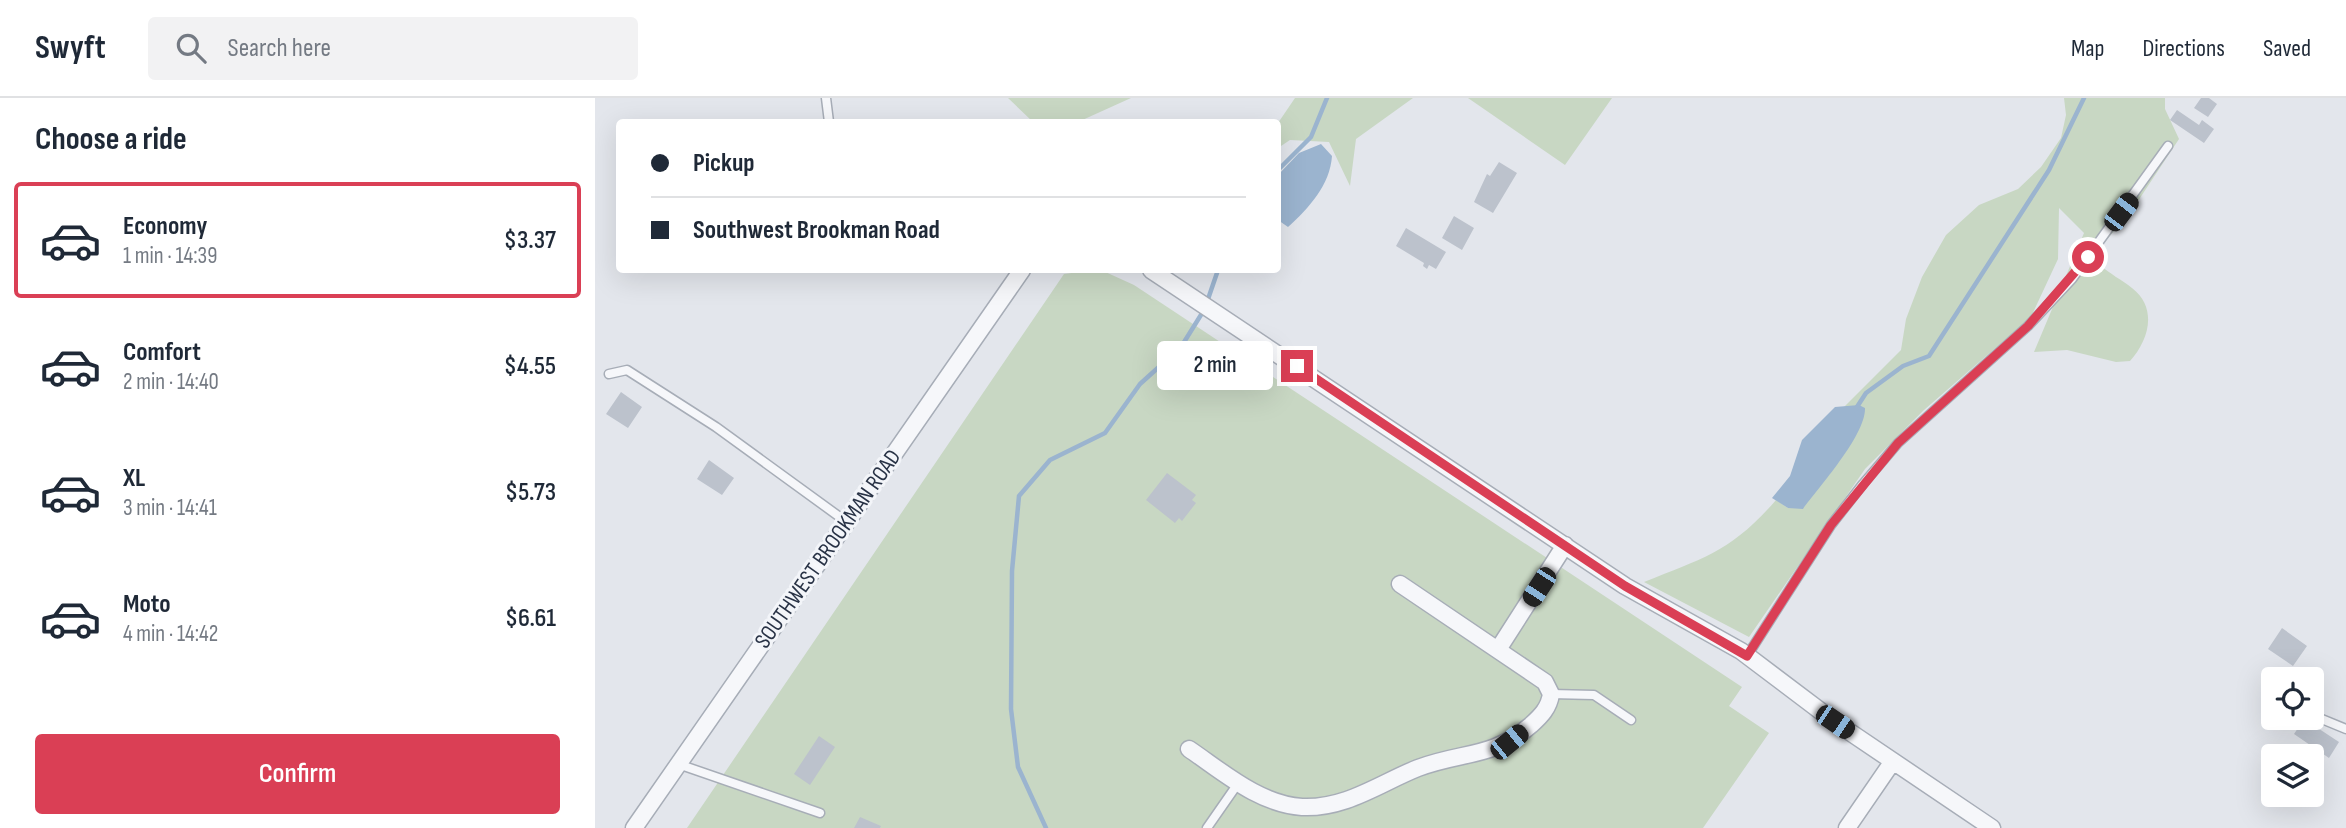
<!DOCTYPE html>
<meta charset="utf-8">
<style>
body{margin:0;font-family:"Sofia Sans Condensed",sans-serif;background:#f2f2f3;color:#1f2937;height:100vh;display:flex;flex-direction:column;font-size:26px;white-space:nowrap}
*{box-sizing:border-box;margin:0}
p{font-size:23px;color:#747a83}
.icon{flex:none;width:38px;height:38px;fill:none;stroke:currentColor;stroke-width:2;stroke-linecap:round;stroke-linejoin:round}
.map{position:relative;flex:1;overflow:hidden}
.panel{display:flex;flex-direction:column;background:#fff;width:595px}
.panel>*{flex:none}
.banner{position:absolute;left:21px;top:21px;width:665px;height:154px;border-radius:7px;box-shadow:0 7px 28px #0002;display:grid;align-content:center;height:154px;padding:0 35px;background:#fff}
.controls{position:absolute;left:1666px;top:569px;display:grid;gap:14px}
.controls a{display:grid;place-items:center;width:63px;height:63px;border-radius:7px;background:#fff;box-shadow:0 7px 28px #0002;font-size:35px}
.end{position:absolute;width:32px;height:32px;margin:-16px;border:9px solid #da3f55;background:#fff;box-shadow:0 0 0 4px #fff}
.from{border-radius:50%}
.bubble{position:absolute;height:49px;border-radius:7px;background:#fff;box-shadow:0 7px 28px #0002;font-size:23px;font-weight:600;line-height:49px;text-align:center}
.car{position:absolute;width:21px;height:42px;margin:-21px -10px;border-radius:9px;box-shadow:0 0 5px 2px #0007;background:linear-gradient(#222 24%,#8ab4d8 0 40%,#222 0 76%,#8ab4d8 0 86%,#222 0)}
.banner b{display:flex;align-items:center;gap:24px;height:66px;font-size:26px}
.banner b+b{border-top:2px solid #e0e1e3}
.banner i{width:18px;height:18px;background:#1f2937}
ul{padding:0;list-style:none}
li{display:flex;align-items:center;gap:21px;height:116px;margin:0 14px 10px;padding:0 21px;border:4px solid transparent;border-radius:7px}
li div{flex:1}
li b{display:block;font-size:26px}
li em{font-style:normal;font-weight:600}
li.selected{border-color:#da3f55}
li>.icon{width:63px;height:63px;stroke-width:1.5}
h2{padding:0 35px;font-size:32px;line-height:84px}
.button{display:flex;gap:14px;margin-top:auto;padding:14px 35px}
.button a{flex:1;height:80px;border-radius:7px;background:#da3f55;color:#fff;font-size:28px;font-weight:600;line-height:80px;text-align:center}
header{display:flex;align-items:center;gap:42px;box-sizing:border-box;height:98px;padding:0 35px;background:#fff;border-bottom:2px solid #e0e1e3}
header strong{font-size:33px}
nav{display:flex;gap:38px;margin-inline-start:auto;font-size:24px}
.search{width:490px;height:63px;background:#f2f2f3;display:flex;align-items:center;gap:18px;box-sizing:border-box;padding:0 24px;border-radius:7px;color:#747a83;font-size:26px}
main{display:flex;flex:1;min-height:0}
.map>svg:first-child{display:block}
</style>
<header>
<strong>Swyft</strong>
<div class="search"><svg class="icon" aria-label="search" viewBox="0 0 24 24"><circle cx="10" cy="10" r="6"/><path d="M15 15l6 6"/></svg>Search here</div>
<nav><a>Map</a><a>Directions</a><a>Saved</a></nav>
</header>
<main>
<section class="panel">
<h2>Choose a ride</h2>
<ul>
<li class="selected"><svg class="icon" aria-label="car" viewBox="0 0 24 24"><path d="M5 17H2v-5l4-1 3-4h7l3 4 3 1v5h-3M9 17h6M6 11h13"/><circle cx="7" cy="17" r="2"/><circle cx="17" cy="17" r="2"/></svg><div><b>Economy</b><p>1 min · 14:39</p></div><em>$3.37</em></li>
<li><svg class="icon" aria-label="car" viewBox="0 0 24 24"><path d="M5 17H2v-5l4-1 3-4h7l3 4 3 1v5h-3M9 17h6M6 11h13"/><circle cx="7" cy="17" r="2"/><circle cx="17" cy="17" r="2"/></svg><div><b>Comfort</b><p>2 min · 14:40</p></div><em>$4.55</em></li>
<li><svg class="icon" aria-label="car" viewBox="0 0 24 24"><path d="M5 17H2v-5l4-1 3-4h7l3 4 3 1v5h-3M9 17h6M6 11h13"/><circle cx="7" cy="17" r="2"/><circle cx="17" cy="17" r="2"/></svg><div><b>XL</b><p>3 min · 14:41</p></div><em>$5.73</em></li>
<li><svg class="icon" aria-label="car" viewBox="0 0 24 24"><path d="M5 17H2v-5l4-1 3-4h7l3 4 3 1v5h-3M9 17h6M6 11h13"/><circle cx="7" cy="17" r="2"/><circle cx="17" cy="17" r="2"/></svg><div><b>Moto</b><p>4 min · 14:42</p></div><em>$6.61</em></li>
</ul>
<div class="button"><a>Confirm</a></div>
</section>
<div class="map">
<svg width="1751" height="730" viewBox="0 0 1751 730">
<rect width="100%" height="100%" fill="#e3e6ec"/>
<path fill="#c8d7c3" d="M413 0H536L483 24H438Z
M700 0H818L761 41 755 88 734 44 695 42 683 50V25Z
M873 0H1017L970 67Z
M1469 0H1570V11L1584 41 1541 106 1506 149 1505 167C1515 176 1527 182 1537 190 1563 210 1554 242 1535 263L1521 264 1472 252 1439 254 1489 135 1464 110 1463 161 1436 219 1329 312 1270 371 1154 539 1049 484C1109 460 1137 453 1181 402L1193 410 1243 315 1306 252 1311 221 1327 179 1351 137 1384 107 1423 91 1446 69 1466 40 1471 17Z
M499 172H506L539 187 1147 589 1134 608 1174 635 1108 730H92L469 176Z"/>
<path fill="#9bb4cf" d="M726 46 737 58C735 87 714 110 693 129L683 122V77L704 55Z
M1264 307 1270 310C1271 337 1224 389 1208 411L1193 410 1177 400 1195 378 1207 342 1240 309Z"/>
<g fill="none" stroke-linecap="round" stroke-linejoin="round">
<path stroke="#9bb4cf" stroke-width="4.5" d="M682 73 716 39 732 0
M612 204 623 172
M1260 312 1271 295 1308 268 1334 258 1454 72 1489 0
M451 730 423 669 416 611 417 473 424 398 455 362 510 335 545 286 586 249 609 212"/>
</g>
<path fill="#bcc2cc" d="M1606 0H1614L1622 6 1613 19 1599 10Z
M1582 12 1604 27 1607 22 1619 31 1609 45 1575 22Z
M904 64 922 75 898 115 879 104 892 76 895 78Z
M859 118 879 130 867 152 847 140Z
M811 130 851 154 841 171 834 167 832 171 828 168 829 165 801 148Z
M26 294 47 309 33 330 11 316Z
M114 362 139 380 127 397 102 381Z
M572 375 601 397 597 402 601 405 587 423 584 420 580 425 551 402Z
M1687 530 1712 548 1698 568 1673 551Z
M1709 621 1744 644 1734 660 1699 636Z
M224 638 240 649 215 687 199 676Z
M265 719 286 728 285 730H259Z"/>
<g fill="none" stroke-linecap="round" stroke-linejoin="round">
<g stroke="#a7adb7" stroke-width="11">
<path id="service" d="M231 0 234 24
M14 276 32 272 121 329 253 425
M1152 558 1236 427 1268 386 1303 345 1433 228 1477 181 1573 48
M956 596 999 597 1036 622
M1717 617 1751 631
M83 666 225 715
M612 730 644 684"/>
</g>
<g stroke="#a7adb7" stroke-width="19">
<path id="minor" d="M556 172 1030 488 1146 553 1240 624 1397 730
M904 550 970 447
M594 651C628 674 664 706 707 709 751 711 785 685 823 670 868 653 896 661 936 627 946 618 954 610 956 596L950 584 805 486
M39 730 427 172
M1252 730 1298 663"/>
</g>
<use href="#service" stroke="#f6f7fa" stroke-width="8"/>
<use href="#minor" stroke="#f6f7fa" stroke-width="16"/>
</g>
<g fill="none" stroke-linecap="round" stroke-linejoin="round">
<path stroke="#da3f55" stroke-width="9" d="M702 268 1030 488 1152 558 1236 427 1303 345 1433 228 1493 159"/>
</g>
<g text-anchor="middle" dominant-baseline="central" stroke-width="6" stroke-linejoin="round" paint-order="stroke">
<g font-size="23" fill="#293346" stroke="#f3f5f9">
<text transform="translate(233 451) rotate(-55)">SOUTHWEST BROOKMAN ROAD</text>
</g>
</g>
</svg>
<div class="controls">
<a><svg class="icon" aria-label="locate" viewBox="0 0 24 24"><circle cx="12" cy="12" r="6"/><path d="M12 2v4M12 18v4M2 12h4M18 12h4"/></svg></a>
<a><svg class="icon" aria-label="layers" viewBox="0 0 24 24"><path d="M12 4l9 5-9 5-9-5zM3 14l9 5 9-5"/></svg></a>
</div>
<i class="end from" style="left:1493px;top:159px"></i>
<i class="end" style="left:702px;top:268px"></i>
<div class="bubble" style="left:562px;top:243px;width:116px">2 min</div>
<i class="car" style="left:1526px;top:114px;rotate:37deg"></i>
<i class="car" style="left:944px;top:489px;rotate:213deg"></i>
<i class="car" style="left:1240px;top:624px;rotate:124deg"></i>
<i class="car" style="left:914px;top:644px;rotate:51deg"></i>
<div class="banner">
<b><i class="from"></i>Pickup</b>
<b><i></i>Southwest Brookman Road</b>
</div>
</div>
</main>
